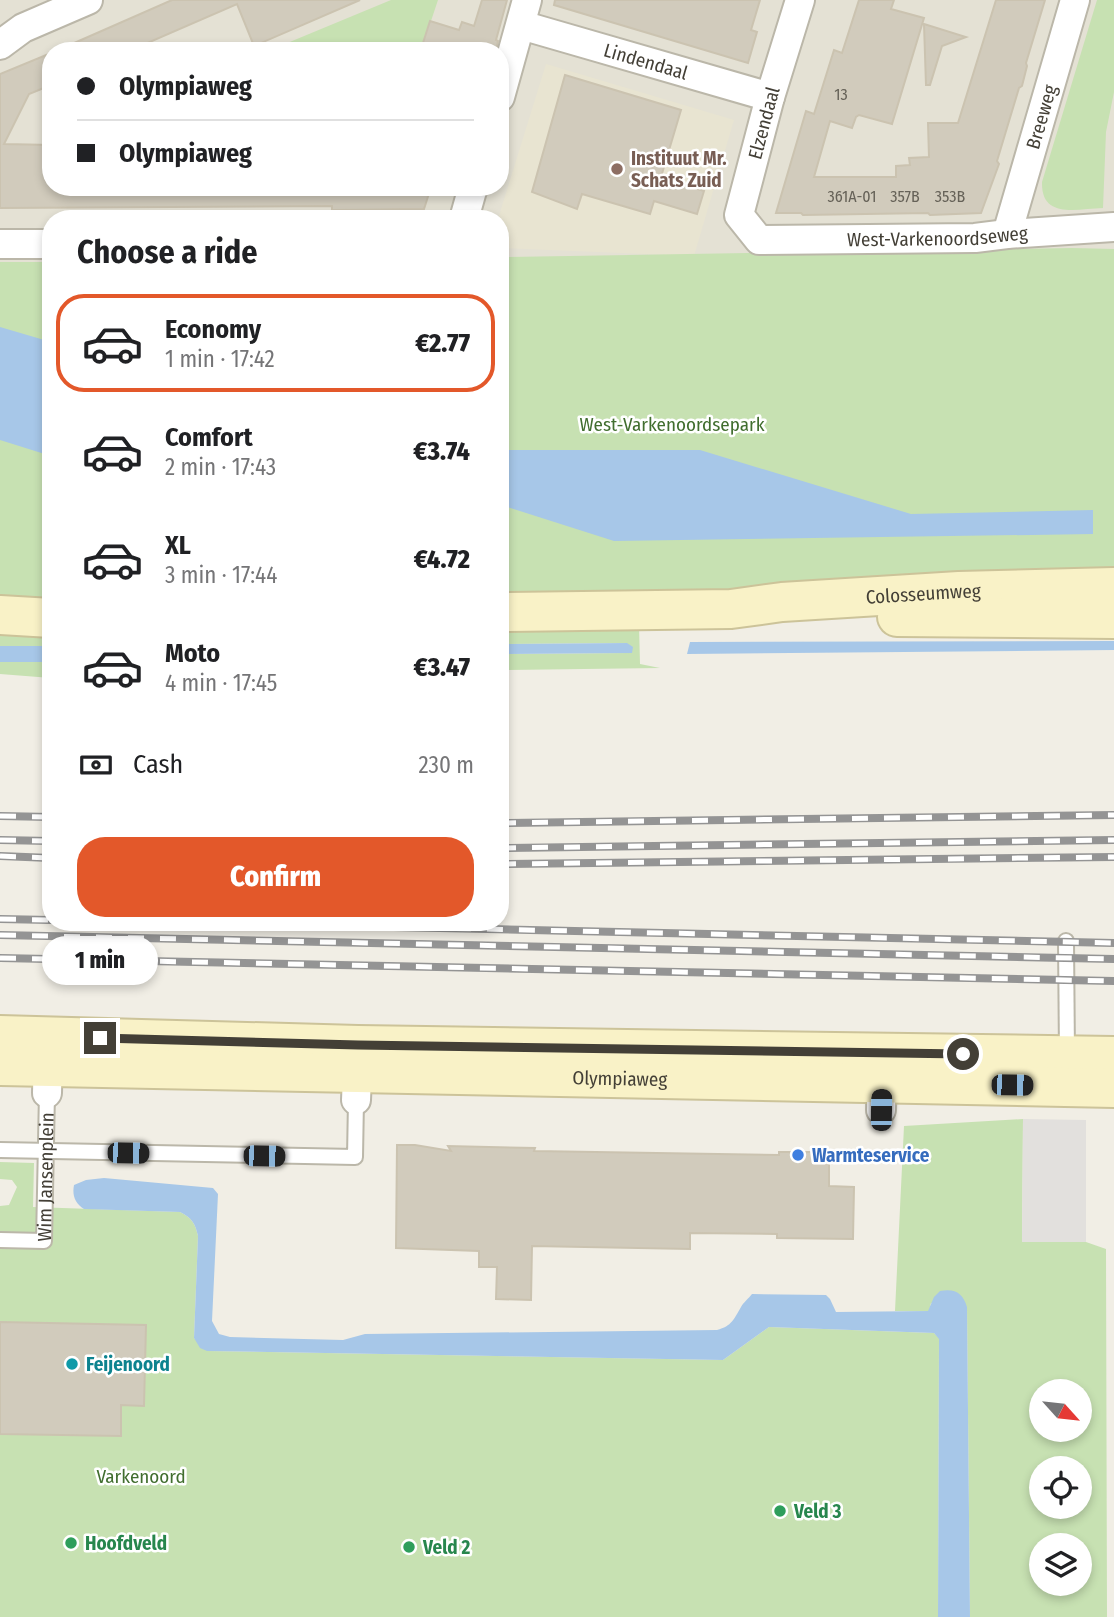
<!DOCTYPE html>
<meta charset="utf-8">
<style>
body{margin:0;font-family:"Fira Sans Condensed",sans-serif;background:#f6f6f6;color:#202124;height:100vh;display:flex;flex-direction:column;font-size:26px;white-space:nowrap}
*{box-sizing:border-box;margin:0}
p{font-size:23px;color:#757577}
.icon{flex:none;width:38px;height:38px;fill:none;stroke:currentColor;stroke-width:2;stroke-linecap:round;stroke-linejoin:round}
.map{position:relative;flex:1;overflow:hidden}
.drawer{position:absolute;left:42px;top:210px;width:467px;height:721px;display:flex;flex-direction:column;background:#fff;border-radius:28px;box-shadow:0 4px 10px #0003}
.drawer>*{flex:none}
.top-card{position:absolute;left:42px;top:42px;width:467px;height:154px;border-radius:28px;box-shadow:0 4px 10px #0003;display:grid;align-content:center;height:154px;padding:0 35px;background:#fff}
.needle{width:46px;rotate:117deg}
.tools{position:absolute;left:1029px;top:1379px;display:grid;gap:14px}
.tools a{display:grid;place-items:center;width:63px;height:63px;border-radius:50%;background:#fff;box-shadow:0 4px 10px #0003;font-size:35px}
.end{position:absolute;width:32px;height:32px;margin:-16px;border:9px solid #433f36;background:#fff;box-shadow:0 0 0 4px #fff}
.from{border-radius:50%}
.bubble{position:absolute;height:49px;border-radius:24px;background:#fff;box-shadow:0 4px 10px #0003;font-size:23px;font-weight:800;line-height:49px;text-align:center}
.car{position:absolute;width:21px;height:42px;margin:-21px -10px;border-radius:9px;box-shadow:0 0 5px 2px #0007;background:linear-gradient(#222 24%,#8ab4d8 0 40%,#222 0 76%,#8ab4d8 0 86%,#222 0)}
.top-card b{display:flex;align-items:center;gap:24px;height:66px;font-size:26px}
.top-card b+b{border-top:2px solid #e0e0e0}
.top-card i{width:18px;height:18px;background:#202124}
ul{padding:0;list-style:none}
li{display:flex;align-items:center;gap:21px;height:98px;margin:0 14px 10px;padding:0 21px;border:4px solid transparent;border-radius:28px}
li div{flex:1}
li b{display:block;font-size:26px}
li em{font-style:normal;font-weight:800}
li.current{border-color:#e3582a}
li>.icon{width:63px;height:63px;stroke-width:1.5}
h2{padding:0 35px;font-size:32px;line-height:84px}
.pay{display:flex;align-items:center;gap:18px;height:77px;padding:0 35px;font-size:26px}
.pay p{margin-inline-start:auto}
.primary-button{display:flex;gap:14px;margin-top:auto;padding:14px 35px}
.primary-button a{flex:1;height:80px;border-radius:28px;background:#e3582a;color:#fff;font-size:28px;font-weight:800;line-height:80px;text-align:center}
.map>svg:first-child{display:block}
</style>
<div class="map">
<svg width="1114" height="1617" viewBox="0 0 1114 1617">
<rect width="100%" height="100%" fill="#f1eee5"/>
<path fill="#e4e1d4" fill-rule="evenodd" d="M0 0H1114V292L501 307 500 219H51V324L0 326ZM51 51H500V187H51Z"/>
<path fill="#e8e4d1" d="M546 64 734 120 694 256 501 248 500 219H498Z"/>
<path fill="#c7e1b2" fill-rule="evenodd" d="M391 0H438L421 51H268Z
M1097 0H1114V92L1106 132 1103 208C1076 209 1041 219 1042 182Z
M1072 248 1114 249V581L501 597V257Z
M0 262H51V606L0 603Z
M639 625 640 664 660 668 501 670V654L627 653V643L501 644 500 627Z
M0 633H51V646H0Z
M0 662H51V678L0 674Z
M1023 1119 1022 1241 1086 1242 1106 1249 1107 1617H970L967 1307 931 1303 929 1311H895L904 1126ZM1041 1391H1080V1430H1041ZM1041 1468H1080V1507H1041ZM1041 1545H1080V1584H1041Z
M0 1162 34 1163 33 1207 180 1212C192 1218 195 1223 198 1236L194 1338 208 1351 723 1360 769 1327 934 1333 939 1338 938 1617H0V1206L9 1205 17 1187 12 1180 0 1179Z"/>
<path fill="#e2e0dd" d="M1023 1119 1086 1120V1242H1022Z"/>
<path fill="#a7c7e8" d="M0 327 51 342V456L0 440Z
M501 450H700L911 514 1093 510V534L614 541 501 505Z
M1114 641V650L687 654 690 642Z
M627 643 633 647 632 653 501 654V644Z
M0 646H51V662H0Z
M104 1178 213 1188 218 1194 212 1321 219 1334 230 1337 343 1340 365 1334 717 1330C732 1326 734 1319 741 1307 743 1303 749 1298 752 1294L826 1295 830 1299 836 1312 928 1311 934 1297 940 1291C955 1288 963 1293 967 1307L970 1617H938L939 1339 934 1333 769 1327 723 1360 207 1351 200 1348 194 1338 198 1236C195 1223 192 1218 180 1212L84 1209C75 1203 72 1196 74 1185L86 1180Z"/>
<path fill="#d1cbbc" stroke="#cbc3b0" stroke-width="2" d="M172 0H360L254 46 237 4 129 51H56Z
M482 0H507L496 40 498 41 496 51H451L423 43 430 21 459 30 462 22 474 26Z
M555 0H760L751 30 757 32 748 63 554 5Z
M859 0H894L891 9 924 18 892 124 859 115 856 117 852 128 830 121 814 177H896V166L910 165 909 158 929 157 928 123H958L996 0H1045L1026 63 1027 66 1022 86 1019 88 997 161 999 164 981 213 930 215 928 213 803 215 801 213H776L806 111 814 114 834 50 842 53Z
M924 24 966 37 942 46 930 85H926Z
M51 53V85L29 94 4 144 51 145V187H431L424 209 332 210V206L0 208V74Z
M565 75 681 110 661 177 704 191 697 214 654 201 650 214 582 194 577 209 532 192Z
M397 1145H415L451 1151 448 1146 535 1148 534 1151 779 1155V1152H829V1186L854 1187 853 1239 777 1238V1234L690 1233V1249L532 1246 531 1300 496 1299 497 1267H479V1251L396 1248Z
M0 1322 146 1325 144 1406 121 1405V1436L0 1434Z"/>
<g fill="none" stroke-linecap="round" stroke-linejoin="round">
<g stroke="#bbb7a9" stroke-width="18">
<g id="lane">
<path d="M1066 941 1067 1055"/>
<path d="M0 1150 355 1157 356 1100"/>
<path id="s1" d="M0 1240 44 1241 47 1093"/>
</g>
</g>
<g stroke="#bbb7a9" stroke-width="32">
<g id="street">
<path id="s2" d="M800 0 770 97 739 215 759 240 975 238 1007 234 1114 227"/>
<path id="s3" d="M521 25 770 97"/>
<path d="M0 45 23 28 88 0"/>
<path d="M500 97 527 0"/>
<path d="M464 219 473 187"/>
<path id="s4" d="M1007 234 1075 0"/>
<path d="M0 244H51"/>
<path d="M47 1093 48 1050"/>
<path d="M356 1100 358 1054"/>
<path d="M881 1110 882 1064"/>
</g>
</g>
<g stroke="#ccc399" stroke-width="42">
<g id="secondary">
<path id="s5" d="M500 612 731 609 782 602 959 591 1114 587"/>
<path d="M0 615 51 618"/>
<path d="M897 617 1114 619"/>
<path d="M0 1035 358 1045 1114 1056"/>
<path id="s6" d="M0 1066 1114 1088"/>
</g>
</g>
<use href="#lane" stroke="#fff" stroke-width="14"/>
<use href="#street" stroke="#fff" stroke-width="28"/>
<use href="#secondary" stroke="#f9f2c7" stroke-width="38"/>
<g stroke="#949494" stroke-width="8">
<path id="rail" d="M0 816 51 817
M500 823 1114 815
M0 840 51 841
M500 848 1114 840
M0 856 51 858
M500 864 1114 857
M0 919 51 920
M167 922 1114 943
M0 935 1114 959
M0 958 1114 981"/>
</g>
<use href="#rail" stroke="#fff" stroke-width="5" stroke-dasharray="16" stroke-linecap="butt"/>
</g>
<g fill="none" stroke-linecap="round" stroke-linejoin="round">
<path stroke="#433f36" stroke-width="9" d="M100 1038 358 1045 963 1054"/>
</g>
<circle fill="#8d6e63" stroke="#fff" stroke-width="2.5" cx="617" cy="169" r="7"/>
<circle fill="#3f7fe0" stroke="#fff" stroke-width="2.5" cx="798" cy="1155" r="7"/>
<circle fill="#0f9aa8" stroke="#fff" stroke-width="2.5" cx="72" cy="1364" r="7"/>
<g fill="#2e9e5b" stroke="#fff" stroke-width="2.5">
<circle cx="780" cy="1511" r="7"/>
<circle cx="71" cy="1543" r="7"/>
<circle cx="409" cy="1547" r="7"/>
</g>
<g text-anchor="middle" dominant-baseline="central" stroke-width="5" stroke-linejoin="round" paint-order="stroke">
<g font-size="16" fill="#666258">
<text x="841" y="94">13</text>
<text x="852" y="196">361A-01</text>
<text x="905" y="196">357B</text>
<text x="950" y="196">353B</text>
</g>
<g font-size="19" fill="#433f36" stroke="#fff">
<text stroke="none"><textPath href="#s3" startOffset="130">Lindendaal</textPath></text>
<text stroke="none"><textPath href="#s4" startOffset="122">Breeweg</textPath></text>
<text transform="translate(764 123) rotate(-75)">Elzendaal</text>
<text stroke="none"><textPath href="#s2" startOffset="434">West-Varkenoordseweg</textPath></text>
<text stroke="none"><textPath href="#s5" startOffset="424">Colosseumweg</textPath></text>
<text stroke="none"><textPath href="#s6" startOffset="620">Olympiaweg</textPath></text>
<text stroke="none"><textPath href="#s1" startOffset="108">Wim Jansenplein</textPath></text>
</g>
<g font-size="19" font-weight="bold" fill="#785e54" stroke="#fff" text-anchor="start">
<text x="631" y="158">Instituut Mr.<tspan x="631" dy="22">Schats Zuid</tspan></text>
</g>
<g font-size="19" fill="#416e2f" stroke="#fff">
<text x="672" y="424">West-Varkenoordsepark</text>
<text x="141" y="1476">Varkenoord</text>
</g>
<g font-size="19" font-weight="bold" fill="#366cbe" stroke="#fff" text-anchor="start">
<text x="812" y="1155">Warmteservice</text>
</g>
<g font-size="19" font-weight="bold" fill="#0d838f" stroke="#fff" text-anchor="start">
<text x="86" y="1364">Feijenoord</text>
</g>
<g font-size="19" font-weight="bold" fill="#27864d" stroke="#fff" text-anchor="start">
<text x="794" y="1511">Veld 3</text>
<text x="85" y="1543">Hoofdveld</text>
<text x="423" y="1547">Veld 2</text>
</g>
</g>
</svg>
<div class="tools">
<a><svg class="needle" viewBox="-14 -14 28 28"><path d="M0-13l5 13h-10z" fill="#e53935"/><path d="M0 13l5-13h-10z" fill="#757577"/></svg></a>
<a><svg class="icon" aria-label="locate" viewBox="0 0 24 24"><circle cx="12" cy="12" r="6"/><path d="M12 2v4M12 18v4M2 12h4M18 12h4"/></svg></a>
<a><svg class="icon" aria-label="layers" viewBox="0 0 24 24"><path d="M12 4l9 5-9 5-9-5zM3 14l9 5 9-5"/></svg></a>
</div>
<i class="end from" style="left:963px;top:1054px"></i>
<i class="end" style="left:100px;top:1038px"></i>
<div class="bubble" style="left:42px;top:936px;width:116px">1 min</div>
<i class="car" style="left:1012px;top:1085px;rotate:91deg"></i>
<i class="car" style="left:881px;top:1110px;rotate:1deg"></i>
<i class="car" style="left:128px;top:1153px;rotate:91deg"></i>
<i class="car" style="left:264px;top:1156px;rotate:91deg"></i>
<div class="top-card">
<b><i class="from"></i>Olympiaweg</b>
<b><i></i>Olympiaweg</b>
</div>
<section class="drawer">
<h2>Choose a ride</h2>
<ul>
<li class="current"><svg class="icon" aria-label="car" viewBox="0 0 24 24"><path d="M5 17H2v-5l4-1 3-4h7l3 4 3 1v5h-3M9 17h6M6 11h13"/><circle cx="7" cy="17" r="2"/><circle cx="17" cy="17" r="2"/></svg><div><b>Economy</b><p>1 min · 17:42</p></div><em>€2.77</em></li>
<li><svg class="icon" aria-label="car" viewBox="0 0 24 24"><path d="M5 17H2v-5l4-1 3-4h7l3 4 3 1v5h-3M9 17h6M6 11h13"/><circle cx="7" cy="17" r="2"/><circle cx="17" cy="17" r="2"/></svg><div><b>Comfort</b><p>2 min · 17:43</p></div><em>€3.74</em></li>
<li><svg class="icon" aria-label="car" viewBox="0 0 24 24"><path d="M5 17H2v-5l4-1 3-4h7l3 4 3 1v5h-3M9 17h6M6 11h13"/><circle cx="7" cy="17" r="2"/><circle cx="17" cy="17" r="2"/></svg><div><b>XL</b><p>3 min · 17:44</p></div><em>€4.72</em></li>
<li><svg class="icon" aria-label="car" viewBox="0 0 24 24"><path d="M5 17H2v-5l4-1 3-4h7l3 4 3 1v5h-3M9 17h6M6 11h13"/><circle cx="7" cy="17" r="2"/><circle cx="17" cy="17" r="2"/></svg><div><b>Moto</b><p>4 min · 17:45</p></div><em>€3.47</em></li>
</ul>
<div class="pay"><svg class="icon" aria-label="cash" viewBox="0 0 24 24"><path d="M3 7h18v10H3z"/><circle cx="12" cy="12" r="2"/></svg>Cash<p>230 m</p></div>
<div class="primary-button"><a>Confirm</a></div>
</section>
</div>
